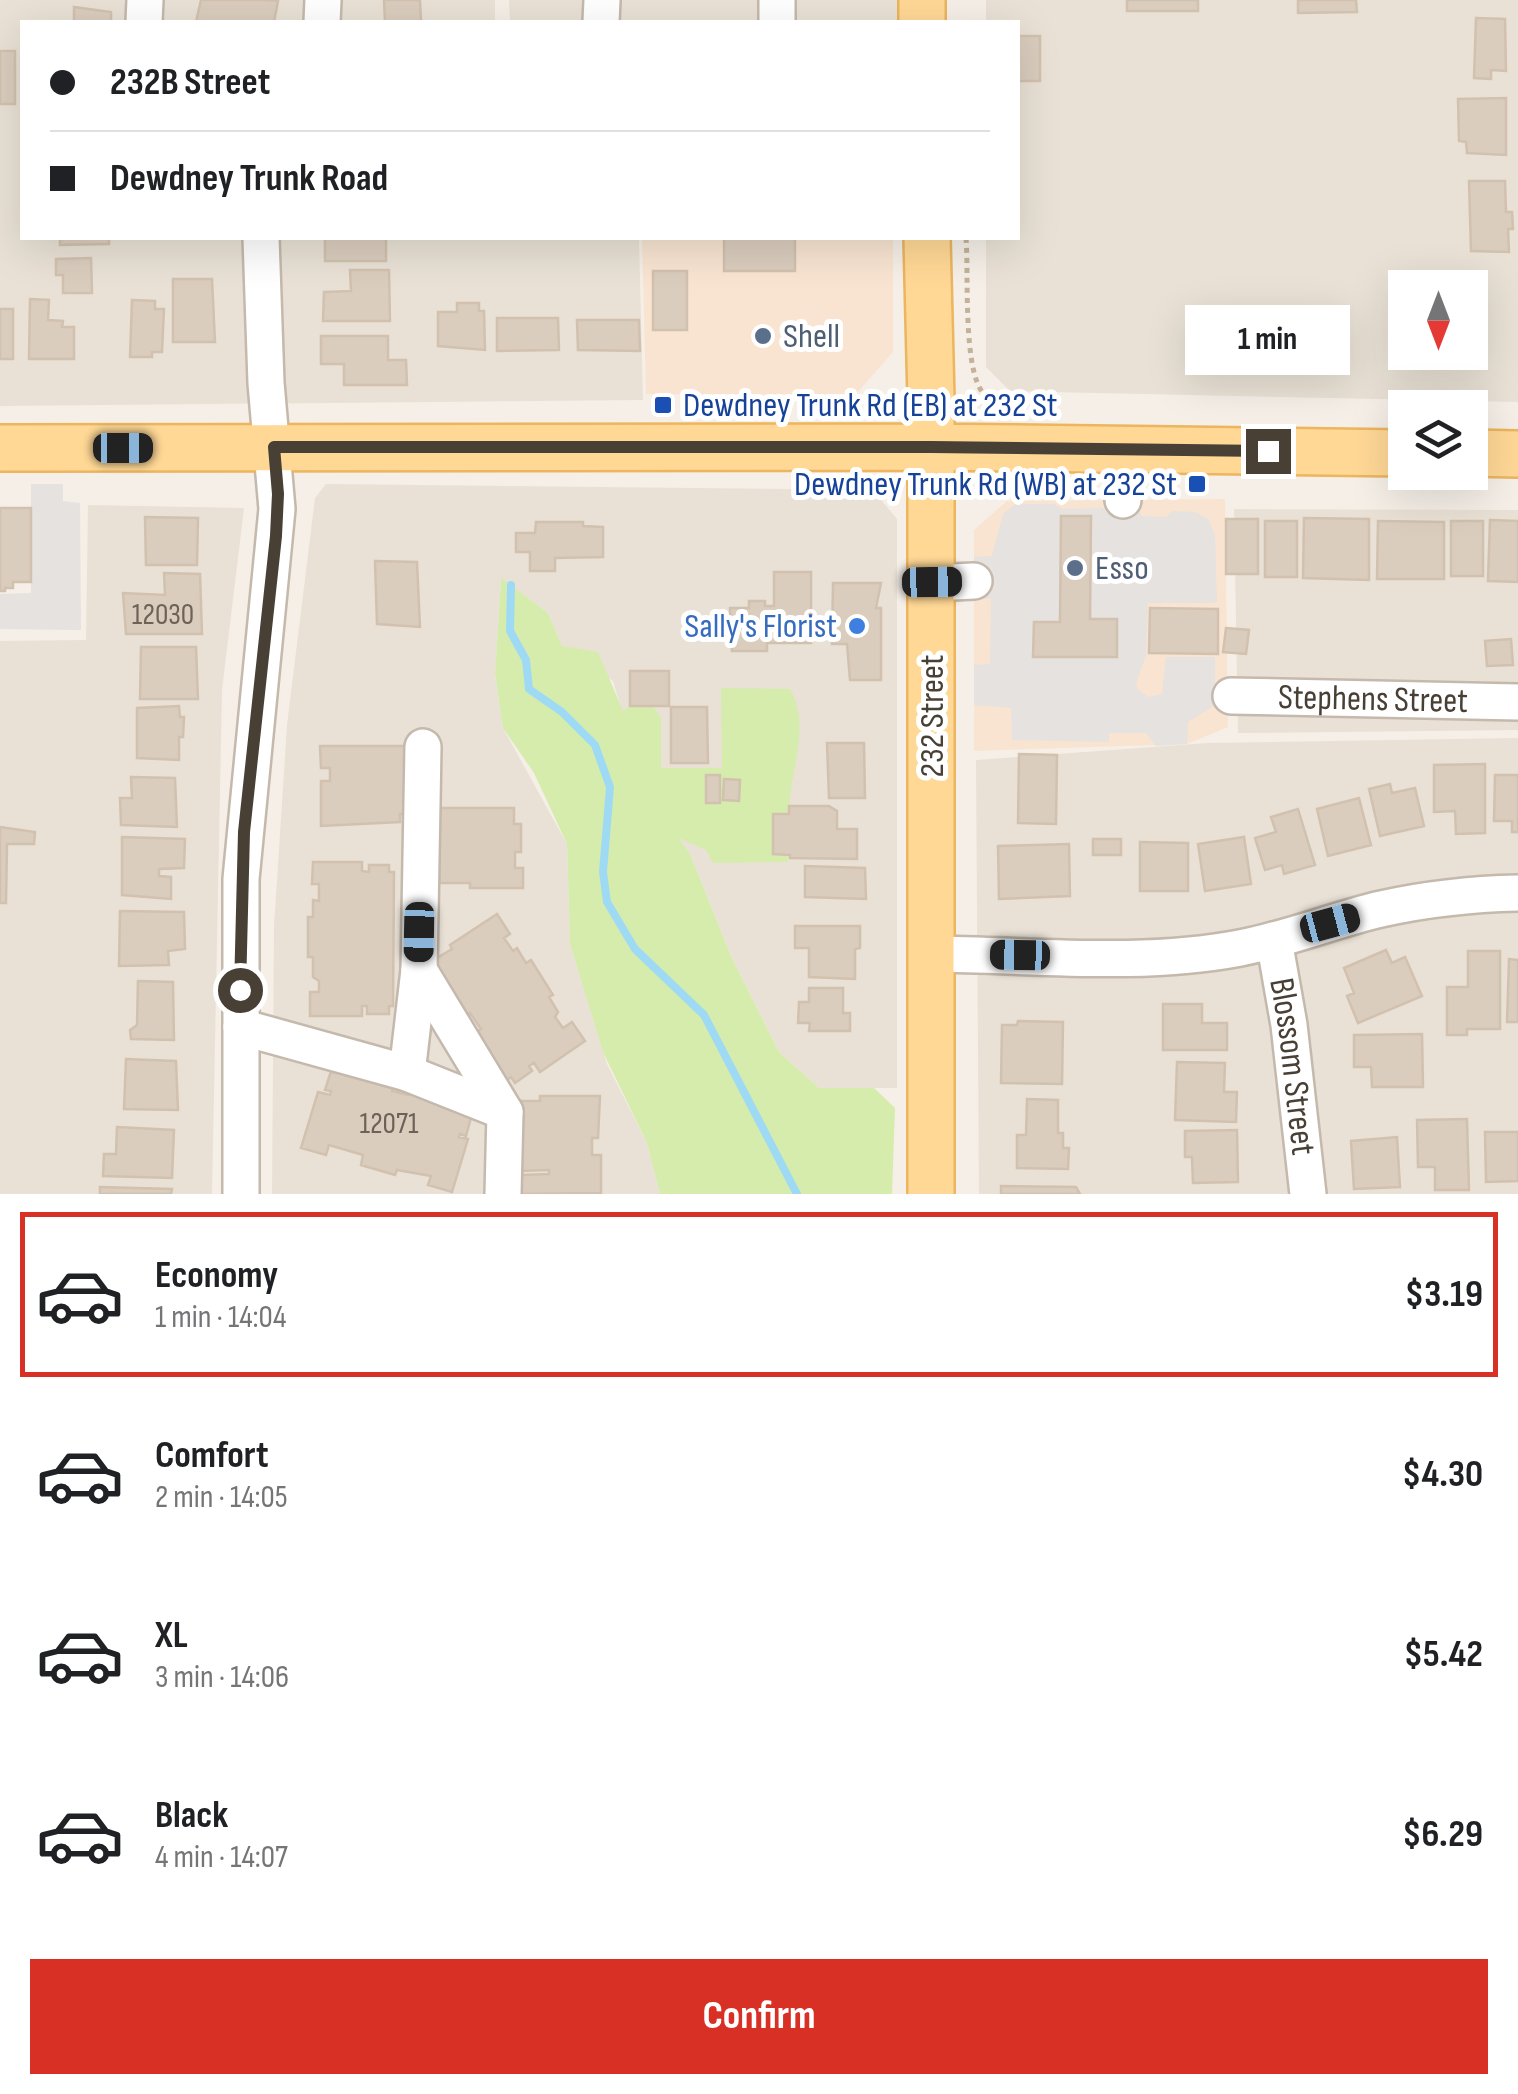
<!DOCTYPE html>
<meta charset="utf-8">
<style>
body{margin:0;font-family:"Sofia Sans Condensed",sans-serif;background:#f6f6f6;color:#202124;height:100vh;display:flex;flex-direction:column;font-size:38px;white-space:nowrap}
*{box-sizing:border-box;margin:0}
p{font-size:32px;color:#757577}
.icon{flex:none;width:55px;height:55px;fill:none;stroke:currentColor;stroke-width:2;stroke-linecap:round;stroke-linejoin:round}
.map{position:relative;height:1194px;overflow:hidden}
.panel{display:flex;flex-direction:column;background:#fff;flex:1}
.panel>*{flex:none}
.hud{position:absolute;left:20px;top:20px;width:1000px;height:220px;border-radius:0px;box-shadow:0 10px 40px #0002;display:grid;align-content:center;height:220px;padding:0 30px;background:#fff}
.needle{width:65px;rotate:180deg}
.tools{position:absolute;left:1388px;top:270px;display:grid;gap:20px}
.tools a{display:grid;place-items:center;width:100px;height:100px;border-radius:0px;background:#fff;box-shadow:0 10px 40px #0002;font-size:50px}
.end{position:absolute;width:45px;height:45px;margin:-22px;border:12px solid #483f35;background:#fff;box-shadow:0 0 0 5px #fff}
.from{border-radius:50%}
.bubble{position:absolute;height:70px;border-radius:0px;background:#fff;box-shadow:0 10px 40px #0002;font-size:32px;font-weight:700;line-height:70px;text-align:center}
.car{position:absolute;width:30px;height:60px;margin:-30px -15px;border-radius:12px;box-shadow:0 0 8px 2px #0007;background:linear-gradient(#222 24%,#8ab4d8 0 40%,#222 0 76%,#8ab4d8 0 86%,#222 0)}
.hud b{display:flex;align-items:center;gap:35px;height:95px;font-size:38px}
.hud b+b{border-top:2px solid #e0e0e0}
.hud i{width:25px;height:25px;background:#202124}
ul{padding:18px 0 0;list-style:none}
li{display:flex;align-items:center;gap:30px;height:165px;margin:0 20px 15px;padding:0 10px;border:5px solid transparent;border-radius:0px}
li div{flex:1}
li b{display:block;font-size:38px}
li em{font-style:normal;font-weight:700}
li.current{border-color:#d93025}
li>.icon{width:90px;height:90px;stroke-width:1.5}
.button{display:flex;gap:20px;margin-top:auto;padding:20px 30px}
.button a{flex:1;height:115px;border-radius:0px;background:#d93025;color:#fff;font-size:40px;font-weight:700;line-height:115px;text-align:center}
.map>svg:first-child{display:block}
</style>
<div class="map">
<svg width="1518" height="1194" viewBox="0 0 1518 1194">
<rect width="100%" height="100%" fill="#f5efe7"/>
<path fill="#e9e1d5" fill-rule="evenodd" d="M0 0H495V22H22V238H639L643 400 0 406Z
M509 0H900V22H510Z
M986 0H1518V402L1010 391 986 367V238H1018V22H986ZM1405 288H1470V352H1405Z
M326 484 873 490 897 519V1088H819L779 1052 731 956 690 854 646 790 613 681 562 646 548 613 501 579 495 674 503 728 567 844 570 944 607 1064 647 1143 660 1194H272L274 927 287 725 315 498Z
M88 505 244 508 222 690 212 1194H0V641L86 640Z
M1234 509 1518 510V730L1238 733Z
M1518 738V1194H979L976 760 1208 743Z"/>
<path fill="#f8e4d1" d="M642 238H893V352L855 395 646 394Z
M1225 499 1228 727 1187 744 974 751V530L1007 501Z"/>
<path fill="#d5ecad" d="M501 578 548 613 562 646 598 652 623 711 630 706H653L661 718V768H722L721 688 790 689C812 727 789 772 789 814L773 815V854L787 855 788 862 713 863 706 850 679 838 690 854 731 956 779 1052 819 1088H874L895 1108 892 1194H660L647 1143 603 1052 570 944 567 844 534 773 503 728 495 674Z"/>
<path fill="#e5e2df" d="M31 484H63V501L80 503 81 630 0 629V594L31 593Z
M1139 499 1141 516 1166 517 1173 511 1195 512 1208 519 1215 535 1217 603H1148L1146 655 1136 683 1138 690 1149 697 1162 694 1166 657H1215V705L1188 722 1187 744 1156 746 1146 733H1109V742L1012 740 1011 708 974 705V665L990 664 991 599 974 597V557L992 556 1003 514 1016 504H1054L1062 509 1107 508Z"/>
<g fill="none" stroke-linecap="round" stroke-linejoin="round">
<path stroke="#9fdaf5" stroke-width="8" d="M511 585 510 631 526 660 529 689 562 712 595 745 610 787 603 872 607 902 635 949 704 1015 797 1194"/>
</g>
<path fill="#dacdbe" stroke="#d2c1ae" stroke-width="2.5" d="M201 0H267L278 1 274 22H196Z
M384 0H420L421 22H385Z
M1127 0H1198V11H1127Z
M1298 0H1356L1357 12 1298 13Z
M74 7 111 12V22H74Z
M1476 18 1505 19 1506 71 1491 70V79L1474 78Z
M1018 36H1040V81H1018Z
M0 51H15V104H0Z
M1506 98V155L1467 153 1466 142 1459 141 1458 99Z
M1469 181H1505L1506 212H1512L1513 229H1508L1509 252 1471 251Z
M60 238H109V244L60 245Z
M325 238H386V261H325Z
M724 238H795V271H724Z
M91 258 92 293H63V275H56V259Z
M350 270H389L390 321H323L324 292 351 291Z
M653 271H687V330H653Z
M173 279H212L215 342H173Z
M30 299 49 300 48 320 63 321 62 327H74V359H29Z
M132 300 155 301V309H164L162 352H152V357H130Z
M457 303H479V311H484L485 350 438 346V312H457Z
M0 309H13V359H0Z
M497 318H558L559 350 497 351Z
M577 320H639L640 351 578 350Z
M321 336H388V360H406L407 385H344V364H321Z
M0 508H31V582H13V588H5V591H0Z
M1061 516H1091L1090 619H1117V657H1033L1034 622H1060Z
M145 517 198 518 197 565H146Z
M1304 518 1369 519V580L1303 578Z
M1226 519H1258V574H1226Z
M1490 520 1518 521V582L1488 581Z
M1265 521H1297V577H1265Z
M1378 521 1444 522V579H1377Z
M1451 521H1483V576H1451Z
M536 522H583V526L603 527V557L555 558V571H530V552H516V533H535Z
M375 561 417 562 420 627 377 624Z
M774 572H811V643H767V651H732L730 608H749V601H765V606H774Z
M164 573 200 574 202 634H126L123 593 165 595Z
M833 583H881L876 608H881V680H850L847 644H832Z
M1150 608 1218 609V654L1149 653Z
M1226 628 1249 630 1246 654 1223 652Z
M1511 639 1513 665 1487 666 1485 641Z
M141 647H196L198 699H140Z
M630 671H669V706H630Z
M179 706 180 717H184L183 737H179V760L137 758V708Z
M671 707H707L708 763H671Z
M827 743H864L865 798H829Z
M320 746H404L405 814H400V822L321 826V781H330V768H321Z
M1019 754 1057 755 1056 824 1018 823Z
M1485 764V833L1456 834 1455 811 1434 812V765Z
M706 775H720V803H706Z
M1495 775H1518V832H1512V821H1494Z
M131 777 175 778 177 827 121 825 120 798H132Z
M724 779 740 780 739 801 723 800Z
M1390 784 1392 793 1415 788 1424 826 1380 836 1369 789Z
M1359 798 1371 845 1328 856 1317 809Z
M789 806H829L837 811V829H857V859L790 858V855L773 854V814H789Z
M439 808H514V824H521V852H515V868H523V888H470V883H439Z
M1298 809 1315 865 1284 874 1282 865 1265 870 1255 838 1276 832 1271 817Z
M0 827 35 832 34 844H7L6 903H0Z
M122 837 185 839 184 868 159 869V876L171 877V899L122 895Z
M1244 837 1251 884 1205 891 1198 844Z
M1093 839H1121V855H1093Z
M1140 842 1188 843V891H1140Z
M1069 844 1070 896 999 899 998 846Z
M313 862H362V871L369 872V865H389V872H394L393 1006H389V1014H367V1006H362V1016H310V992H319V981L313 977V957H308V917H313V900L319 901V884H312Z
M805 866 865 868 866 899 805 897Z
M120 911 184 912 185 949 168 951 169 965 119 966Z
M497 914 510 934 504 938 513 951 517 948 526 963 531 960 553 995 549 997 558 1012 555 1017 563 1028 572 1022 585 1041 540 1072 534 1063 529 1066 532 1071 515 1083 511 1077 507 1080 476 1032 481 1029 470 1013 465 1016 433 968 438 965 435 959 452 949 450 945Z
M795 926H860V948L855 949V979L809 977V948H795Z
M1386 950 1392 963 1405 957 1422 996 1358 1023 1347 996 1354 993 1344 968Z
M1468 951H1500V1029H1467V1035H1447V987H1468Z
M1509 959 1518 960V1022H1507Z
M138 981 173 982 174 1040 131 1039 130 1030 137 1025Z
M809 988H843V1013H850V1031H809L810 1023H798L799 1002H809Z
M1163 1004H1202V1023H1227V1050H1163Z
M1018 1021 1063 1022 1062 1084 1001 1083 1002 1025H1017Z
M1422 1034 1423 1087H1372L1371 1067H1354V1035Z
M126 1059 176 1061 178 1110 124 1109Z
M1177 1062 1225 1063 1224 1092H1237L1236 1122 1175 1120Z
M338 1069 393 1086 392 1091 408 1095 410 1091 472 1114 466 1136 460 1134 459 1137 468 1139 452 1192 428 1185 431 1176 397 1170 395 1175 361 1165 363 1155 329 1145 326 1155 301 1148 318 1092 330 1095 331 1091 325 1090 331 1071 337 1073Z
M540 1096H600L598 1138H592V1155H601V1193L515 1194 521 1175 549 1174V1170L521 1171V1101H540Z
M1027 1099 1058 1100V1133H1063V1148H1069L1068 1169 1017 1168V1135H1026Z
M1467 1119 1469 1190H1435V1167H1418L1417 1120Z
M117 1127 174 1130 172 1178 103 1176 104 1154H116Z
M1237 1130 1238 1182 1193 1183 1192 1157H1185V1131Z
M1485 1132H1518V1181L1486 1182Z
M1397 1137 1400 1187 1354 1189 1351 1141Z
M1001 1186 1076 1187 1080 1194H1001Z
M100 1187 172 1189 171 1194H100Z"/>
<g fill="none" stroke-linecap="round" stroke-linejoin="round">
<g stroke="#c4b9ac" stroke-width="40">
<g id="minor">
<path d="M144 22 145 0"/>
<path d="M322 22 323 0"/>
<path d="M601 22 602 0"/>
<path d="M777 22V0"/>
<path d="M1122 449 1123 500"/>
<path d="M932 583 974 581"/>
<path id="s1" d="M1231 696 1518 702"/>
<path id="s2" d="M1274 940 1289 1025 1308 1194"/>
<path d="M933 954C1034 955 1141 967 1240 948 1288 939 1334 920 1381 909 1426 899 1471 894 1518 893"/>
<path d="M419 970 505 1112"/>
<path d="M241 1027 407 1073 505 1112 503 1194"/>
<path d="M407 1073 419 970 423 747"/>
<path d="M241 1194V879L277 509 266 383 261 238"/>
</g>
</g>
<g stroke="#ecb55e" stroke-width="50">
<path id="major" d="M922 22V0
M927 238 931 399V1194
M0 448 931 447 1405 453
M1470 453 1518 454"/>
</g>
<path stroke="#c4b199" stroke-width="5" stroke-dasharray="5 5" stroke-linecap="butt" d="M966 238C969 273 962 374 985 395L982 398"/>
<use href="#minor" stroke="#fff" stroke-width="35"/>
<use href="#major" stroke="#ffd896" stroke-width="45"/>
</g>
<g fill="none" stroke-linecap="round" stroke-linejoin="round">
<path stroke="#483f35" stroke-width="12" d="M240 990 244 832 276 536 278 494 274 447H931L1268 451"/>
</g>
<g fill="#5c6f8a" stroke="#fff" stroke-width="4">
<circle cx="763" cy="336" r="10"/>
<circle cx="1075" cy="568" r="10"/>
</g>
<g fill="#1a4fb4" stroke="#fff" stroke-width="4">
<rect x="653" y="395" width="20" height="20" rx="5"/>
<rect x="1187" y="474" width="20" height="20" rx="5"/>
</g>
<circle fill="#3f7fe0" stroke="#fff" stroke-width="4" cx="857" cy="626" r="10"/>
<g text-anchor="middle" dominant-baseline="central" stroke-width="10" stroke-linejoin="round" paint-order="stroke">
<g font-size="30" fill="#6c6257">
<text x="163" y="615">12030</text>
<text x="389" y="1124">12071</text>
</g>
<g font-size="35" fill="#4e5e75" stroke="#fff" text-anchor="start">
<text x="783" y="336">Shell</text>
<text x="1095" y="568">Esso</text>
</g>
<g font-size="35" fill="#164399" stroke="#fff" text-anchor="start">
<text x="683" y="405">Dewdney Trunk Rd (EB) at 232 St</text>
<text x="1177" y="484" text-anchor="end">Dewdney Trunk Rd (WB) at 232 St</text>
</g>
<g font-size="35" fill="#366cbe" stroke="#fff" text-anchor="end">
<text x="837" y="626">Sally's Florist</text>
</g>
<g font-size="35" fill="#483f35" stroke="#fff">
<text stroke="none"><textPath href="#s1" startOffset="142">Stephens Street</textPath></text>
<text transform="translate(932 716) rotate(-90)">232 Street</text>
<text stroke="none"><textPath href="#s2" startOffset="128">Blossom Street</textPath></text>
</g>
</g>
</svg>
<div class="tools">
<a><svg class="needle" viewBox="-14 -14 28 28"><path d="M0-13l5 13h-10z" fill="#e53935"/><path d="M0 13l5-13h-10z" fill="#757577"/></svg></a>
<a><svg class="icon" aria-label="layers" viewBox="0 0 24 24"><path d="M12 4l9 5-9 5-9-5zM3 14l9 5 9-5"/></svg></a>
</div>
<i class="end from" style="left:240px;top:990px"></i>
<i class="end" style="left:1268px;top:451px"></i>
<div class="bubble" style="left:1185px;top:305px;width:165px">1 min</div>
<i class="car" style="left:123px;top:448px;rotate:90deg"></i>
<i class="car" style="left:932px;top:582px;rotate:89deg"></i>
<i class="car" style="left:1330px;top:923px;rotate:75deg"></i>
<i class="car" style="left:419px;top:932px;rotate:181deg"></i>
<i class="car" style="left:1020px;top:955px;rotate:271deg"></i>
<div class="hud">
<b><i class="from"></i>232B Street</b>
<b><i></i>Dewdney Trunk Road</b>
</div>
</div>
<section class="panel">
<ul>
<li class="current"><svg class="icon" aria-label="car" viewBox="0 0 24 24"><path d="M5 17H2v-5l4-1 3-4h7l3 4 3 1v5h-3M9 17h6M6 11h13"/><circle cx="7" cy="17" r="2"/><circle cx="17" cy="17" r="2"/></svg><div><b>Economy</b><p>1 min · 14:04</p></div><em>$3.19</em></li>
<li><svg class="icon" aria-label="car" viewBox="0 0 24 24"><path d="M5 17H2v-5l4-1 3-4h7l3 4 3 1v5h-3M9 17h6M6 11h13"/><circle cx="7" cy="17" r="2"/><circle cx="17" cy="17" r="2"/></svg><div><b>Comfort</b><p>2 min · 14:05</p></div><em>$4.30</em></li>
<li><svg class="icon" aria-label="car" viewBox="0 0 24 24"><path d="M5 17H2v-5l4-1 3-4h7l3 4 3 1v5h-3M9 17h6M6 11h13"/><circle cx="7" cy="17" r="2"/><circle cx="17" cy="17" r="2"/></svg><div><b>XL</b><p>3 min · 14:06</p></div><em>$5.42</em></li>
<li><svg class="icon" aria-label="car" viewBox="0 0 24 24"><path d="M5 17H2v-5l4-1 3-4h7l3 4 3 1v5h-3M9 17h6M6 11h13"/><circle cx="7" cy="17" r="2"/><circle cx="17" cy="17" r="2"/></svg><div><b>Black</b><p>4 min · 14:07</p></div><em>$6.29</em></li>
</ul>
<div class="button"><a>Confirm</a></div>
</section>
